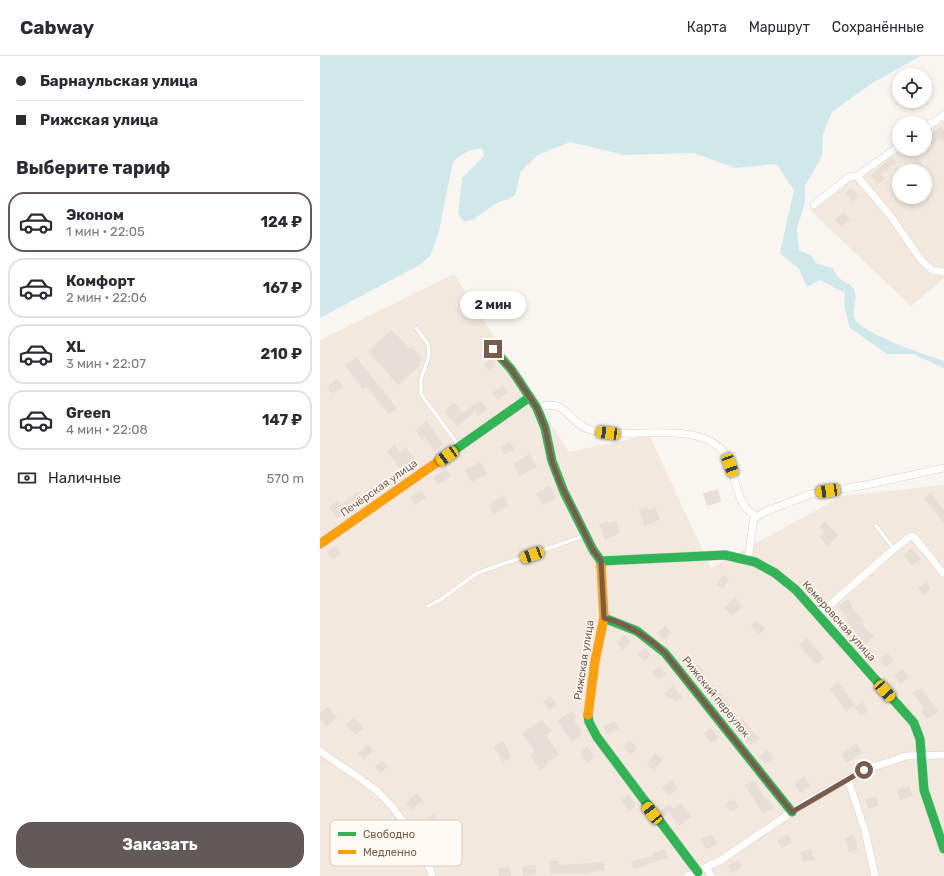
<!DOCTYPE html>
<html lang="ru">
<meta charset="utf-8">
<style>
body{margin:0;font-family:Rubik,sans-serif;background:#f7f7f7;color:#2b2b33;height:100vh;display:flex;flex-direction:column;font-size:15px;white-space:nowrap}
*{box-sizing:border-box;margin:0}
p{font-size:13px;color:#7c7c81}
.icon{flex:none;width:22px;height:22px;fill:none;stroke:currentColor;stroke-width:2;stroke-linecap:round;stroke-linejoin:round}
.map{position:relative;flex:1;overflow:hidden}
.side{display:flex;flex-direction:column;background:#fff;width:320px}
.side>*{flex:none}
.guide{display:grid;align-content:center;height:88px;padding:0 16px;background:#fff}
.fabs{position:absolute;left:572px;top:12px;display:grid;gap:8px}
.fabs a{display:grid;place-items:center;width:40px;height:40px;border-radius:50%;background:#fff;box-shadow:0 2px 6px #0003;font-size:20px}
.end{position:absolute;width:18px;height:18px;margin:-9px;border:5px solid #7a5c4d;background:#fff;box-shadow:0 0 0 2px #fff}
.from{border-radius:50%}
.bubble{position:absolute;height:28px;border-radius:14px;background:#fff;box-shadow:0 2px 6px #0003;font-size:13px;font-weight:700;line-height:28px;text-align:center}
.car{position:absolute;width:12px;height:24px;margin:-12px -6px;border-radius:5px;box-shadow:0 0 3px 1px #0007;background:linear-gradient(#f5c518 24%,#345 0 40%,#f5c518 0 76%,#345 0 86%,#f5c518 0)}
.guide b{display:flex;align-items:center;gap:14px;height:38px;font-size:15px}
.guide b+b{border-top:1px solid #e1e1e2}
.guide i{width:10px;height:10px;background:#2b2b33}
ul{padding:0;list-style:none}
li{display:flex;align-items:center;gap:12px;height:60px;margin:0 8px 6px;padding:0 8px;border:2px solid #e1e1e2;border-radius:16px}
li div{flex:1}
li b{display:block;font-size:15px}
li em{font-style:normal;font-weight:700}
li.current{border-color:#625958}
li>.icon{width:36px;height:36px;stroke-width:1.5}
h2{padding:0 16px;font-size:18px;line-height:48px}
.pay{display:flex;align-items:center;gap:10px;height:44px;padding:0 16px;font-size:15px}
.pay p{margin-inline-start:auto}
.action{display:flex;gap:8px;margin-top:auto;padding:8px 16px}
.action a{flex:1;height:46px;border-radius:16px;background:#625958;color:#fff;font-size:16px;font-weight:700;line-height:46px;text-align:center}
header{display:flex;align-items:center;gap:24px;box-sizing:border-box;height:56px;padding:0 20px;background:#fff;border-bottom:1px solid #e1e1e2}
header strong{font-size:19px}
nav{display:flex;gap:22px;margin-inline-start:auto;font-size:14px}
main{display:flex;flex:1;min-height:0}
.map>svg:first-child{display:block}
</style>
<header>
<strong>Cabway</strong>
<nav><a>Карта</a><a>Маршрут</a><a>Сохранённые</a></nav>
</header>
<main>
<section class="side">
<div class="guide">
<b><i class="from"></i>Барнаульская улица</b>
<b><i></i>Рижская улица</b>
</div>
<h2>Выберите тариф</h2>
<ul>
<li class="current"><svg class="icon" aria-label="car" viewBox="0 0 24 24"><path d="M5 17H2v-5l4-1 3-4h7l3 4 3 1v5h-3M9 17h6M6 11h13"/><circle cx="7" cy="17" r="2"/><circle cx="17" cy="17" r="2"/></svg><div><b>Эконом</b><p>1 мин · 22:05</p></div><em>124 ₽</em></li>
<li><svg class="icon" aria-label="car" viewBox="0 0 24 24"><path d="M5 17H2v-5l4-1 3-4h7l3 4 3 1v5h-3M9 17h6M6 11h13"/><circle cx="7" cy="17" r="2"/><circle cx="17" cy="17" r="2"/></svg><div><b>Комфорт</b><p>2 мин · 22:06</p></div><em>167 ₽</em></li>
<li><svg class="icon" aria-label="car" viewBox="0 0 24 24"><path d="M5 17H2v-5l4-1 3-4h7l3 4 3 1v5h-3M9 17h6M6 11h13"/><circle cx="7" cy="17" r="2"/><circle cx="17" cy="17" r="2"/></svg><div><b>XL</b><p>3 мин · 22:07</p></div><em>210 ₽</em></li>
<li><svg class="icon" aria-label="car" viewBox="0 0 24 24"><path d="M5 17H2v-5l4-1 3-4h7l3 4 3 1v5h-3M9 17h6M6 11h13"/><circle cx="7" cy="17" r="2"/><circle cx="17" cy="17" r="2"/></svg><div><b>Green</b><p>4 мин · 22:08</p></div><em>147 ₽</em></li>
</ul>
<div class="pay"><svg class="icon" aria-label="cash" viewBox="0 0 24 24"><path d="M3 7h18v10H3z"/><circle cx="12" cy="12" r="2"/></svg>Наличные<p>570 m</p></div>
<div class="action"><a>Заказать</a></div>
</section>
<div class="map">
<svg width="624" height="820" viewBox="0 0 624 820">
<rect width="100%" height="100%" fill="#f9f5f0"/>
<path fill="#f2e8de" fill-rule="evenodd" d="M624 57V222L591 250 489 153 579 89V93H605V70ZM579 115H605V141H579Z
M134 218 249 396 329 379 391 512 522 440 624 429V820H0V284Z"/>
<path fill="#d0e8ea" d="M0 0H601L552 27 512 56 503 78 502 100 485 130V146L477 173 479 194 492 200 495 207 513 212C514 215 516 220 519 222 524 226 530 227 534 233 539 243 530 256 535 263 543 278 606 299 624 305V312L593 298H567L530 272 524 250 525 237 500 224 487 231 479 213 460 197 474 134 456 108 415 112 374 97 304 99 250 86 218 99 201 115 195 139 189 143 178 146 154 163 145 166 138 158 142 122 164 100 162 93C150 93 142 97 133 106L118 179 110 200 101 208 0 262Z"/>
<path fill="#e6ded7" d="M621 70 624 74V87L620 82 612 89 606 82Z
M572 101 577 106 561 118 565 123 558 128 550 120Z
M598 102 604 110 594 115 589 109Z
M531 132 539 140 533 146 525 137Z
M524 156 530 164 521 171 515 164Z
M72 274 90 293 92 291 103 303 99 307 101 309 78 329 48 295Z
M36 301 77 352 69 358 46 331 43 333 25 310Z
M171 302 177 308 169 315 164 309Z
M17 323 23 330 12 339 7 331Z
M183 329 188 336 178 344 172 337Z
M160 344 167 353 158 360 155 356 137 371 124 355 134 347 143 357Z
M107 365 123 388 114 395 104 381 102 384 95 374Z
M190 385 194 393 184 399 180 391Z
M75 389 80 396 86 391 95 403 86 410 84 408 80 412 67 395Z
M209 398 217 411 200 420 193 408Z
M160 406 167 418 152 426 145 414Z
M126 412 131 420 118 429 113 422Z
M230 430 236 442 223 449 216 437Z
M398 433 401 446 387 450 383 437Z
M101 434 106 442 95 449 90 441Z
M38 436 42 442 25 454 26 455 17 462 9 451 18 445 21 448Z
M611 437 624 454V467L604 442Z
M183 439 189 449 174 458 168 449Z
M327 450 329 454 335 451 340 463 325 471 319 454Z
M288 465V467L296 465 300 477 285 484 279 468Z
M505 465 518 480 507 490 499 480 504 476 499 471Z
M16 490 21 498 13 504 7 496Z
M592 492 601 503 592 510 583 499Z
M403 519 409 522 403 533 397 529Z
M606 526 611 533 603 539 598 532Z
M415 541 422 551 412 560 404 552Z
M528 543 533 550 531 551 544 566 542 568 554 581 545 588 526 565 528 563 518 550Z
M436 565 445 572 440 578 431 571Z
M345 570 351 577 344 584 337 577Z
M305 579 311 586 303 594 297 586Z
M487 582 504 602 496 609 479 589Z
M325 592 331 599 325 605 318 598Z
M567 597 574 604 566 611 559 604Z
M378 608 384 615 377 621 371 614Z
M339 610 346 618 339 624 332 616Z
M582 613 589 621 580 628 574 620Z
M518 626 535 649 526 655 510 633Z
M393 629 411 650 404 656 386 635Z
M353 630 362 641 356 646 352 642 350 643 344 637Z
M601 632 618 656 607 663 601 654 604 652 593 638Z
M230 640 237 649 230 654 223 645Z
M542 646 548 655 541 660 535 651Z
M8 651 17 661 7 671 0 663V657Z
M252 655 257 662 254 664 263 677 252 685 237 665Z
M34 661 44 672 36 679 26 669Z
M422 663 440 683 431 689 414 669Z
M222 664 232 675 226 679 239 699 226 707 227 709 220 714 210 699 215 695 202 677Z
M294 665 299 672 288 679 283 671Z
M391 672 399 682 392 687 384 678Z
M309 684 317 691 311 699 303 692Z
M183 685 192 701 183 706 174 691Z
M536 687 542 696 527 707 521 698Z
M47 688 53 694 44 704 38 698Z
M267 691 275 701 267 707 260 697Z
M447 694 454 702 445 708 439 701Z
M336 697 343 703 334 714 327 708Z
M62 704 68 710 61 717 55 711Z
M484 720 491 730 480 737 474 727Z
M352 724 358 733 349 740 342 731Z
M434 724 445 743 448 742 454 752 443 758 425 729Z
M589 730 593 740 580 744 577 734Z
M97 737 103 745 92 754 86 747Z
M309 739 316 750 308 755 301 744Z
M556 740 559 750 548 753 545 743Z
M412 743 419 750 411 756 405 749Z
M361 747 371 761 359 770 349 756 344 760 340 755 349 748 353 753Z
M113 758 119 765 110 773 104 766Z
M468 778 472 787 461 792 457 784Z
M390 779H393L397 788 386 793 381 783Z
M534 779 538 793 529 796 525 782Z
M136 783 143 791 132 800 125 792Z
M345 793 348 802 327 808V810L313 813 311 805 333 800 332 797Z
M491 793 494 804 483 806 480 796Z
M418 804 422 811 412 817 408 810Z
M229 805H239V809L284 806 285 814 263 818H230Z
M216 809V819L203 820 202 810Z
M190 811 191 820H179V812Z"/>
<g fill="none" stroke-linecap="round" stroke-linejoin="round">
<g stroke="#d7d1cb" stroke-width="4.5">
<path id="lane" d="M96 272 108 288 109 300 101 323V338L139 390
M556 470 574 493
M108 550 120 544 157 517 264 480"/>
</g>
<g stroke="#d7d1cb" stroke-width="8">
<path id="street" d="M605 72 624 59
M537 120 569 158 602 205 612 214 624 216
M494 149 529 121 537 120 579 90
M217 352C248 341 245 365 268 373 304 385 371 365 399 391 418 407 412 452 437 460
M428 503 433 468 434 463 444 456 491 438 546 429 624 412
M498 559 574 493 591 480 594 481 623 517
M0 695C19 709 40 721 58 736 76 752 107 796 112 820
M528 723 545 775 555 820
M387 812 391 820
M368 820 401 804 485 747 544 714 586 700 624 699"/>
</g>
<g stroke="#d9d2cb" stroke-width="10">
<path id="fast" d="M173 293 191 313 217 352 225 372 232 405 244 436 273 494 281 505V510
M126 400 210 341
M281 505 405 499 435 506 455 517 476 534 594 667 600 683 604 734 624 793
M284 562 317 575 345 597 472 756
M268 659 269 666 277 681 378 816"/>
</g>
<g stroke="#d9d2cb" stroke-width="10">
<path id="slow" d="M0 488 126 400
M268 659 275 605 284 562 281 510"/>
</g>
<use href="#lane" stroke="#fefefd" stroke-width="3.5"/>
<use href="#street" stroke="#fefefd" stroke-width="7"/>
<use href="#fast" stroke="#30b455" stroke-width="9"/>
<use href="#slow" stroke="#ff9f0a" stroke-width="9"/>
</g>
<g fill="none" stroke-linecap="round" stroke-linejoin="round">
<path stroke="#7a5c4d" stroke-width="5" d="M173 293 191 313 217 352 225 372 232 405 240 427 273 494 281 505 284 562C308 568 327 580 345 597L472 756 544 714"/>
</g>
<g text-anchor="middle" dominant-baseline="central" stroke-width="3" stroke-linejoin="round" paint-order="stroke">
<g font-size="11" fill="#7a5c4d" stroke="#fffaf3">
<text transform="translate(59 432) rotate(-35)">Печёрская улица</text>
<text transform="translate(519 565) rotate(48)">Кемеровская улица</text>
<text transform="translate(264 604) rotate(-81)">Рижская улица</text>
<text transform="translate(396 641) rotate(51)">Рижский переулок</text>
</g>
</g>
<rect x="10" y="764" width="132" height="46" rx="6" fill="#fffaf3" stroke="#d7cbc1" stroke-width="1"/>
<rect x="18" y="776" width="18" height="4" fill="#30b455"/>
<rect x="18" y="794" width="18" height="4" fill="#ff9f0a"/>
<g font-size="11" fill="#7a5c4d">
<text x="43" y="782">Свободно</text>
<text x="43" y="800">Медленно</text>
</g>
</svg>
<div class="fabs">
<a><svg class="icon" aria-label="locate" viewBox="0 0 24 24"><circle cx="12" cy="12" r="6"/><path d="M12 2v4M12 18v4M2 12h4M18 12h4"/></svg></a>
<a>+</a>
<a>−</a>
</div>
<i class="end from" style="left:544px;top:714px"></i>
<i class="end" style="left:173px;top:293px"></i>
<div class="bubble" style="left:140px;top:235px;width:66px">2 мин</div>
<i class="car" style="left:288px;top:377px;rotate:277deg"></i>
<i class="car" style="left:127px;top:400px;rotate:235deg"></i>
<i class="car" style="left:410px;top:409px;rotate:160deg"></i>
<i class="car" style="left:508px;top:435px;rotate:262deg"></i>
<i class="car" style="left:212px;top:499px;rotate:250deg"></i>
<i class="car" style="left:565px;top:635px;rotate:138deg"></i>
<i class="car" style="left:332px;top:757px;rotate:322deg"></i>
</div>
</main>
